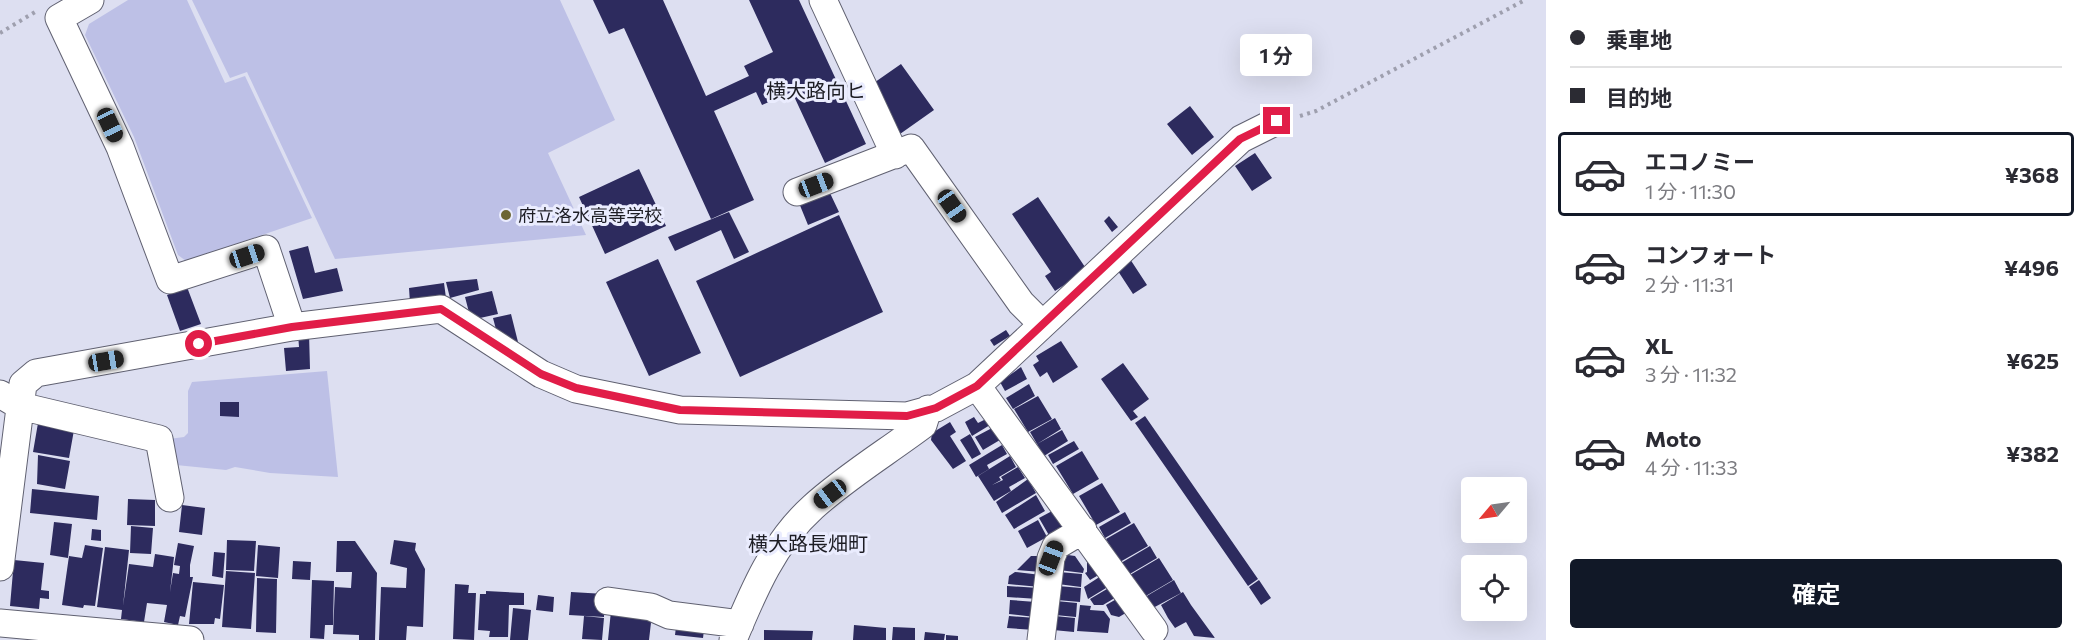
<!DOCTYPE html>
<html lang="ja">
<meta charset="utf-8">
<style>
body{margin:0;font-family:Commissioner,"Noto Sans JP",sans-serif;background:#f7f7f7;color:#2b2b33;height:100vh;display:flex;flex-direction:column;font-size:22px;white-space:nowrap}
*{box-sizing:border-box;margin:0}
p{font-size:20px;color:#7c7c81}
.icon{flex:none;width:33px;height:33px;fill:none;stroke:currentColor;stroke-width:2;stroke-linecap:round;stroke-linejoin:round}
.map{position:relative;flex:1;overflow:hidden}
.sheet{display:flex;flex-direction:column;background:#fff;width:540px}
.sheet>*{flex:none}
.guide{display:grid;align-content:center;height:132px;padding:0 24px;background:#fff}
.needle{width:39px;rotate:241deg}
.controls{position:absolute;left:1461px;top:477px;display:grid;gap:12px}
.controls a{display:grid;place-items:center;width:66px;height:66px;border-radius:6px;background:#fff;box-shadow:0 6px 24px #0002;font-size:30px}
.end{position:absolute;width:27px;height:27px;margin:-14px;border:8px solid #e11d48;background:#fff;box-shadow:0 0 0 3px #fff}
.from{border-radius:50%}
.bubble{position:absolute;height:42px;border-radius:6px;background:#fff;box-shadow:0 6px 24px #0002;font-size:20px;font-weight:700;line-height:42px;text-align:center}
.car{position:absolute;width:18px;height:36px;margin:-18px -9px;border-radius:8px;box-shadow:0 0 4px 2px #0007;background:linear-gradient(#222 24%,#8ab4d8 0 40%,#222 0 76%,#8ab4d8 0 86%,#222 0)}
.guide b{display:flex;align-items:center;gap:21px;height:57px;font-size:22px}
.guide b+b{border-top:2px solid #e1e1e2}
.guide i{width:15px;height:15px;background:#2b2b33}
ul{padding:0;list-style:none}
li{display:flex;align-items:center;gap:18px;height:84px;margin:0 12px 9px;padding:0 12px;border:3px solid transparent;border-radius:6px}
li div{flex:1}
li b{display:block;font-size:22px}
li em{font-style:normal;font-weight:700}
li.selected{border-color:#111827}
li>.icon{width:54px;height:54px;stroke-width:1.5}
.button{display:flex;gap:12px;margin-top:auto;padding:12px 24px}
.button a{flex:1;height:69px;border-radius:6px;background:#111827;color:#fff;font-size:24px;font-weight:700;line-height:69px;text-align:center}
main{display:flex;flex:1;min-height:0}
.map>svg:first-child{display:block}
</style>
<main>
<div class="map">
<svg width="1546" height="640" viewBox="0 0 1546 640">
<rect width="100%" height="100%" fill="#dddff1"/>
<path fill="#bdc0e6" d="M128 0H187L225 83 245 76 312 218 186 261 178 255 134 137 85 35 89 24Z
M192 0H560L615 120 548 153 586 235 335 259 247 72 230 78Z
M327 371 338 477 270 473 235 467 226 470 176 465 169 439 184 437 188 433V391L192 382Z"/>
<path fill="#2d2b5e" d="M593 0H663L706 96 749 76 744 66 773 52 749 0H799L866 144 825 163 792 92 762 105 756 92 714 111 754 200 711 219 624 28 609 34Z
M901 64 934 110 900 134 868 87Z
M1190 106 1214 137 1192 155 1167 124Z
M1255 153 1272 178 1252 191 1235 166Z
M639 169 666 226 605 254 579 197Z
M829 191 839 212 808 225 799 203Z
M1038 197 1087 270 1055 291 1045 276 1051 272 1012 214Z
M729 212 749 252 734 259 721 230 675 251 668 237Z
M839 215 883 312 740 377 696 281Z
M1109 216 1118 227 1112 232 1104 221Z
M308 246 315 273 337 268 343 291 303 299 289 251Z
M658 259 701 353 649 376 606 282Z
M1130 259 1147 285 1133 294 1116 268Z
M477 279 479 290 450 298 446 282Z
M444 283 446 298 410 303 409 288Z
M187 287 201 324 180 331 167 295Z
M492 291 498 314 471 320 465 297Z
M511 314 520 350 498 337 493 318Z
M1006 330 1010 336 994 346 990 340Z
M309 333 310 369 286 371 284 348 299 347 298 334Z
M1061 341 1078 367 1053 383 1047 372 1040 377 1033 365 1039 361 1036 356Z
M1123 363 1149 399 1133 411 1138 417 1131 421 1101 379Z
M1021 367 1027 379 1005 391 1000 382Z
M1029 384 1035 396 1013 409 1006 398Z
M1038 396 1052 419 1028 432 1014 409Z
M220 402H239V417L220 416Z
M1145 416 1258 579 1248 586 1135 423Z
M974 417 978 423 986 419 990 425 972 436 965 422Z
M1055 418 1061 429 1037 444 1030 432Z
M950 422 956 432 950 436 966 461 953 469 931 440 932 433Z
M38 423 74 430 69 458 33 452Z
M992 428 1005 437 983 450 975 437Z
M1062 430 1068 441 1044 456 1037 444Z
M970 434 981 454 972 459 960 440Z
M1074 441 1079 449 1053 464 1048 455Z
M1002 445 1007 454 987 465 989 469 976 477 969 465Z
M1082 451 1099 479 1073 494 1056 466Z
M38 455 70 461 65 489 37 484Z
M1010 456 1016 467 999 477 1001 480 992 485 1003 480 1001 477 1018 467 1025 478 1009 487 1011 491 994 501 978 476Z
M1028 479 1036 493 1002 513 996 502Z
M1102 483 1120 512 1096 525 1079 496Z
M32 489 99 496 97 520 30 513Z
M1036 495 1045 511 1014 529 1005 515Z
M128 499 155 500V526L127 525Z
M182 505 205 508 202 535 179 532Z
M1054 510 1064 529 1050 537 1039 518Z
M1125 512 1131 523 1105 538 1099 527Z
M1038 520 1047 537 1027 548 1018 531Z
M54 522 72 524 68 558 50 555Z
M1134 523 1148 546 1120 562 1106 539Z
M131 526 153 528 151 554 130 553Z
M92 529 101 530V541L91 540Z
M227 540 256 541 254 571 226 570Z
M394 540 416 543 415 550 425 569 423 627 407 626 406 640H379L381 587 406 588 407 568 390 564Z
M337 541H355L377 573 375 640H359V635L333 634 335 587 351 588 352 572H336Z
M178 543 194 546 190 565V577H193L185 617 180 616 178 625 164 622 167 605 147 603 144 622 121 619 122 610 97 607 105 547 129 550 123 606 129 564 153 567 155 554 174 557 170 592 173 573 179 574 180 566 174 565Z
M85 545 103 548 95 606 84 605 83 608 62 605 69 556 82 558Z
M258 545 280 547 278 578 256 576Z
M1076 545 1102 573 1090 580 1085 573 1087 572V562Z
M1150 546 1157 558 1128 575 1121 563Z
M214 552 225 553 223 578 212 576Z
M1061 554 1075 556 1084 569 1083 573 1059 570Z
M1031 556H1043L1041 572 1017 570Z
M1159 558 1173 580 1144 597 1130 575Z
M14 560 44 563 41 590 49 591V599L40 598 39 609 10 606Z
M293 561 311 562 310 580 292 579Z
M226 571 255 573 251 629 222 627Z
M1015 572 1041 575 1040 587 1008 584 1009 576Z
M1059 572 1082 574 1081 587 1058 584Z
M1104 574 1111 585 1088 599 1084 587Z
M257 578 277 579 276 633 256 632Z
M312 580 334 581 333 625H325L324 639 310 638Z
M1174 580 1181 593 1151 609 1145 597Z
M1259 580 1271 598 1261 605 1249 587Z
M193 582 224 585 220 619 215 618 214 624H189Z
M455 584 469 585 468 593H476L474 640 453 639Z
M1007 586 1039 588 1038 599 1007 597Z
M1058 586 1081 588 1080 602 1057 600Z
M1112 586 1118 596 1103 605H1094L1090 599Z
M486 591 524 593V605H509L508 637H489L490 631 478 630 480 594H486Z
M571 592 605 594 604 617 569 615Z
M1183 592 1191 605 1215 638 1194 636 1186 622 1175 628 1168 618 1161 605Z
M538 595 554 597 553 612 536 610Z
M1120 597 1129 611 1119 617 1111 615 1106 605Z
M1010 600 1036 602 1035 617 1009 614Z
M1056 601 1077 603 1076 617 1055 615Z
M1080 605 1091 606 1090 610 1104 611 1110 619 1108 633 1077 631Z
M513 608 531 610 528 640H510Z
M611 611 652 614 649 640H608Z
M584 616 604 618 602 640 582 639Z
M1009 616 1036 618 1035 630 1007 628Z
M1055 616 1075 618 1074 632 1053 630Z
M854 625 886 628V640H853Z
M676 627 704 630 703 638 675 635Z
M893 627 915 628V640H892Z
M764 630 813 631 812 640H764Z
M925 632 945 634 944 640H924Z
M946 635 958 636V640H946Z"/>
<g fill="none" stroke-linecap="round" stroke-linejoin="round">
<g stroke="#606171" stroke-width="29">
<path id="minor" d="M90 0 59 18 120 147 170 280 266 249 292 327
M823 0 895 155
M797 192 911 148 1021 303 1041 323
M977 386 1154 630
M0 394 20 406 159 439 170 498
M0 567 23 384 36 373 292 327 441 309 541 374 576 389 680 410 907 416 936 408 977 386 1241 139 1277 121
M608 601 651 607 669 615 740 624
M0 623 190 640
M733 640C753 592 773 543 813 507 846 477 887 452 923 425L928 409
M1041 640 1051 558 1056 546 1083 530"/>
</g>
<path stroke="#9e9fae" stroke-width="4" stroke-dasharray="3 4.5" stroke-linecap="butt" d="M0 33 35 12
M1300 116 1316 111 1525 0"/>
<use href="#minor" stroke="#fff" stroke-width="27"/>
</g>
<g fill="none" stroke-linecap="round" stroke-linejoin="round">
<path stroke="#e11d48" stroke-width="8" d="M199 344 292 327 441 309 541 374 576 388 680 410 907 416 936 408 977 386 1240 139 1277 121"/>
</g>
<circle fill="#6d6633" stroke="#eaecfe" stroke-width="2" cx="506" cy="215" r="6"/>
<g text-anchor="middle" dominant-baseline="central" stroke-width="6" stroke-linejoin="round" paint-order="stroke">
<g font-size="18" fill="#1d1d24" stroke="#eaecfe" text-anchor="start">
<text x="518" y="215">府立洛水高等学校</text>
</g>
<g font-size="20" fill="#1d1d24" stroke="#eaecfe">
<text x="816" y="90">横大路向ヒ</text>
<text x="808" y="543">横大路長畑町</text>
</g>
</g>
</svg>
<div class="controls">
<a><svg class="needle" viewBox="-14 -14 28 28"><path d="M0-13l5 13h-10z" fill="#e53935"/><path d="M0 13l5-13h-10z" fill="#7c7c81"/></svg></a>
<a><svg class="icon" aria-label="locate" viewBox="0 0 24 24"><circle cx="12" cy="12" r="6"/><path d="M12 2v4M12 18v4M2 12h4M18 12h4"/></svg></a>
</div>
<i class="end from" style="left:199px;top:344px"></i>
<i class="end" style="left:1277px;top:121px"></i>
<div class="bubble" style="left:1240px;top:34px;width:72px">1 分</div>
<i class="car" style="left:110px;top:125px;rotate:155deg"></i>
<i class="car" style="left:816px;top:185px;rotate:69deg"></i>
<i class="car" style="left:952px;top:206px;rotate:145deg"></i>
<i class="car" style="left:247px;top:256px;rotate:72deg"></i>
<i class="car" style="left:106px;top:361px;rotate:80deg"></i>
<i class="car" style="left:830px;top:494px;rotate:233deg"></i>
<i class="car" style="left:1051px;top:558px;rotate:21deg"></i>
</div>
<section class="sheet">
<div class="guide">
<b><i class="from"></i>乗車地</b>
<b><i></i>目的地</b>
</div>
<ul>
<li class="selected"><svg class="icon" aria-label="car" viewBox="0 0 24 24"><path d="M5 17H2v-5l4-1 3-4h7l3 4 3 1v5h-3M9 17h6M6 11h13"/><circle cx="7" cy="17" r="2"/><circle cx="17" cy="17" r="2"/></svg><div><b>エコノミー</b><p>1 分 · 11:30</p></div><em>¥368</em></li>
<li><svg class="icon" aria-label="car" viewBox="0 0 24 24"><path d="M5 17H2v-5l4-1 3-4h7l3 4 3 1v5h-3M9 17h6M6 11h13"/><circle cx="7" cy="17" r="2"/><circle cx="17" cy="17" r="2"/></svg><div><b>コンフォート</b><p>2 分 · 11:31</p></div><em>¥496</em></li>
<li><svg class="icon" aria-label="car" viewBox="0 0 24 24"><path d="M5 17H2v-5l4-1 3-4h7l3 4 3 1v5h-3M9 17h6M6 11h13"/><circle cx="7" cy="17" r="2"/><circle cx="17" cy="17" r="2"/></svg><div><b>XL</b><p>3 分 · 11:32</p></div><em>¥625</em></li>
<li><svg class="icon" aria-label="car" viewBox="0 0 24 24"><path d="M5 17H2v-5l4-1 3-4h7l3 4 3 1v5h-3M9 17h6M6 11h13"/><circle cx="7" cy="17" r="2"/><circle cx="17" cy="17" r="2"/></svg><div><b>Moto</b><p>4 分 · 11:33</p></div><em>¥382</em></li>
</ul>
<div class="button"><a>確定</a></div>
</section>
</main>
